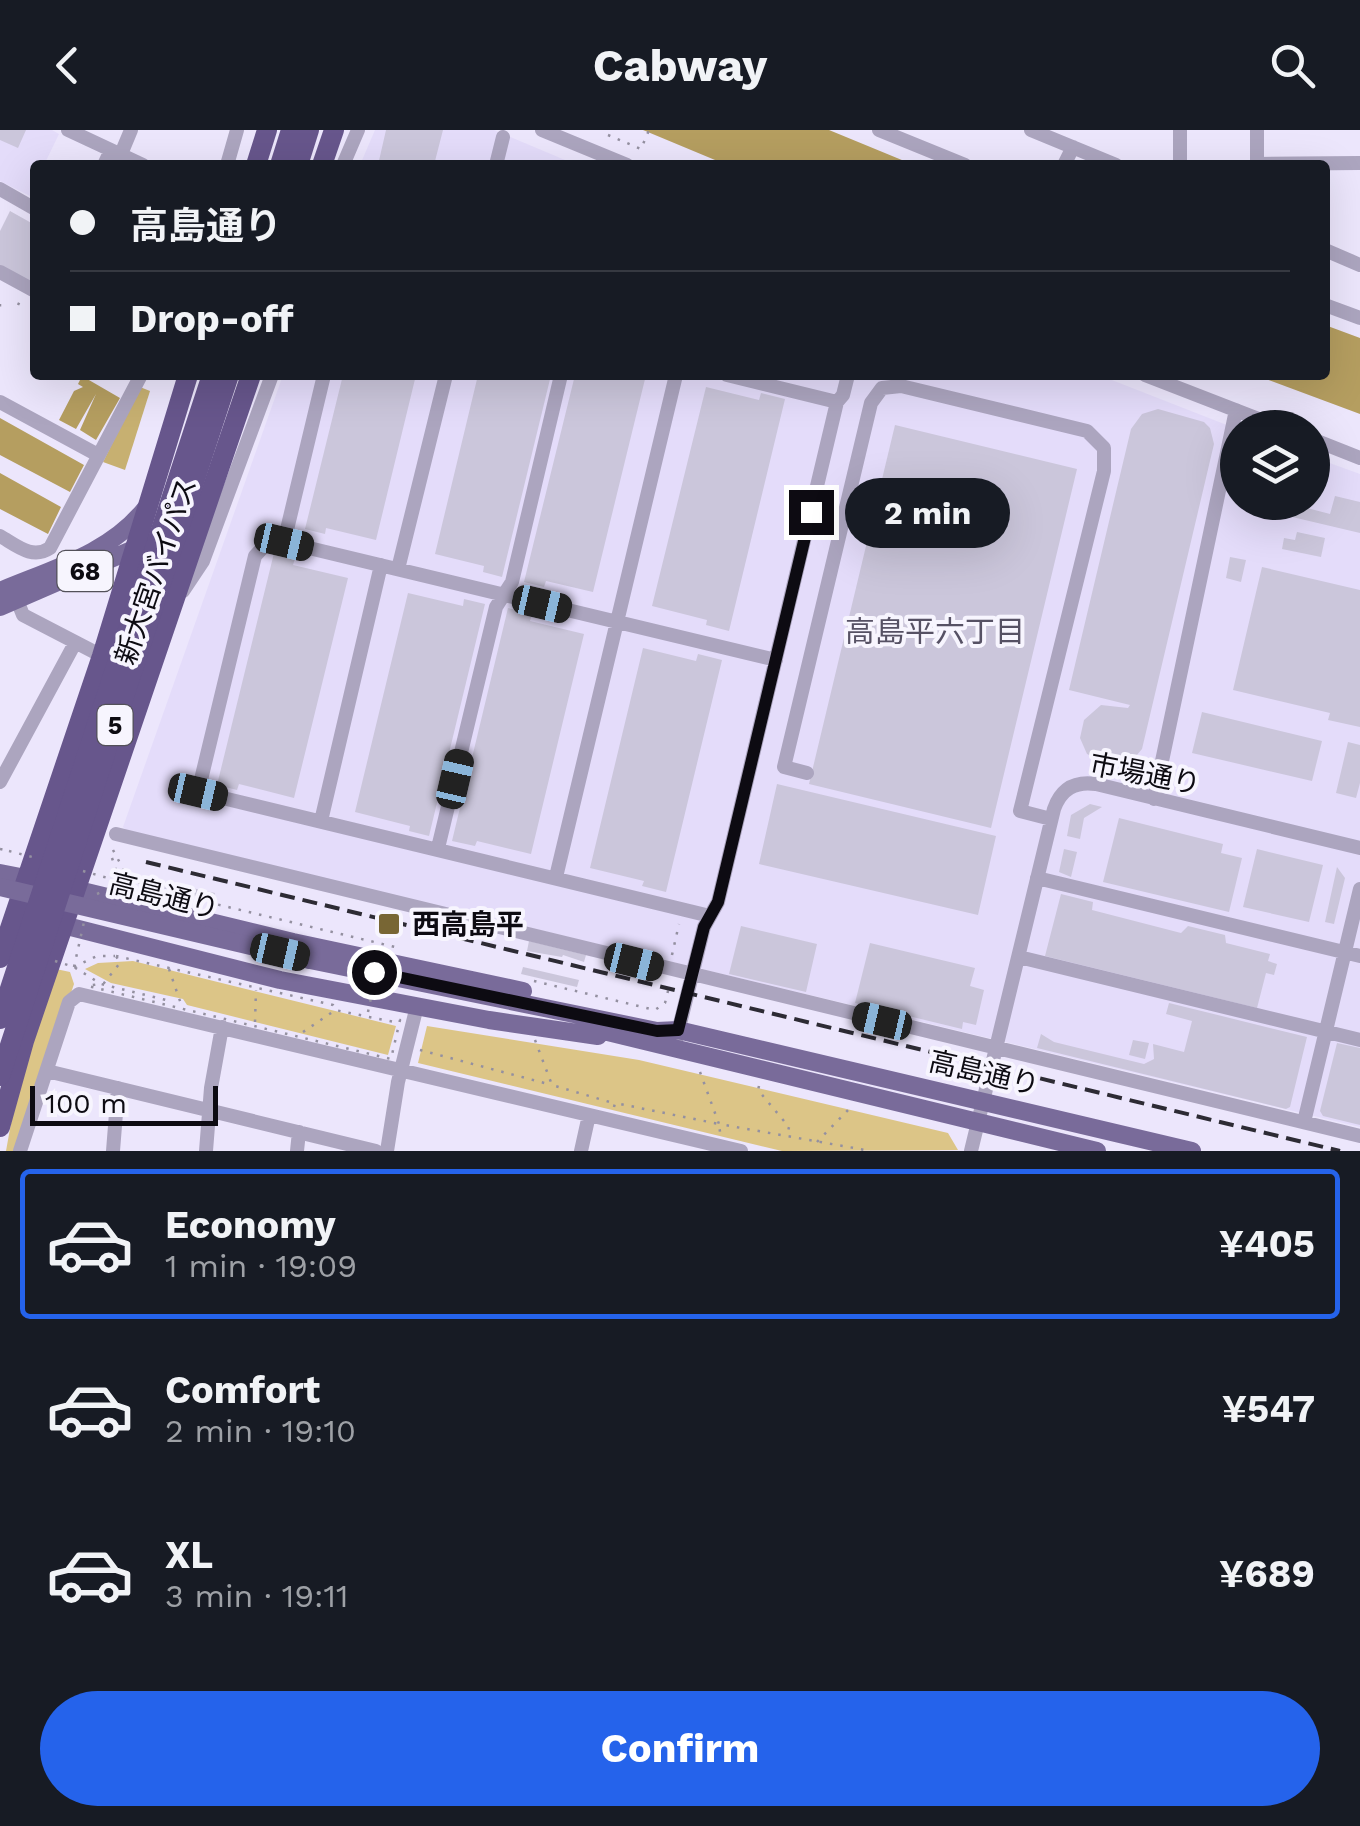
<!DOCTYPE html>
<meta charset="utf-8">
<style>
body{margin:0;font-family:"Work Sans","Noto Sans JP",sans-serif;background:#20242c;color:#f1f3f6;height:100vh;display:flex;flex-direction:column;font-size:38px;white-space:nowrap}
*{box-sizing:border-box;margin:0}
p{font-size:32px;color:#9ea1a6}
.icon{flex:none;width:55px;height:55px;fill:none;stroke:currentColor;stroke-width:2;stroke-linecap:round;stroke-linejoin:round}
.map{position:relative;height:1021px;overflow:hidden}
.panel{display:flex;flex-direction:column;background:#171b24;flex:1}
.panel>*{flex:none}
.hud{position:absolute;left:30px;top:30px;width:1300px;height:220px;border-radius:10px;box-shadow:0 10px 40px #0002;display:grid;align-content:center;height:220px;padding:0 40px;background:#171b24}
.fabs{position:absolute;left:1220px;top:280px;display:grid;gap:20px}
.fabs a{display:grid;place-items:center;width:110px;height:110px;border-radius:50%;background:#171b24;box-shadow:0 10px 40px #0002;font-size:50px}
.scale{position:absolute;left:30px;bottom:25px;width:188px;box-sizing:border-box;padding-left:10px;border:5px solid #0d0b12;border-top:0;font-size:28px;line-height:35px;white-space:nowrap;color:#0d0b12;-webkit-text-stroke:8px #f7f5fe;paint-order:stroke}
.end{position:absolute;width:45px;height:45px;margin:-22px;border:12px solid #0d0b12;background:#fff;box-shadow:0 0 0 5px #fff}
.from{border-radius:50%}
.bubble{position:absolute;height:70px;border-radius:35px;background:#171b24;box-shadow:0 10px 40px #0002;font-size:32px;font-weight:700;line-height:70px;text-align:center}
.car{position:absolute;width:30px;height:60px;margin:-30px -15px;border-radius:12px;box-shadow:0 0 8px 2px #0007;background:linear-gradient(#222 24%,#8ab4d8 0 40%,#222 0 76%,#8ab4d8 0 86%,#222 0)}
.hud b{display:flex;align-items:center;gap:35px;height:95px;font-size:38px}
.hud b+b{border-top:2px solid #363941}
.hud i{width:25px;height:25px;background:#f1f3f6}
ul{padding:18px 0 0;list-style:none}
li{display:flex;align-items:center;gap:30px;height:150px;margin:0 20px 15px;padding:0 20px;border:5px solid transparent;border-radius:10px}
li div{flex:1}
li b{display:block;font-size:38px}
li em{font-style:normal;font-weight:700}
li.active{border-color:#2563eb}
li>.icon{width:90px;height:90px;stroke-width:1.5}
.button{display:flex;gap:20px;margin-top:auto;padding:20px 40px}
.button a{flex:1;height:115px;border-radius:60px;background:#2563eb;color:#fff;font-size:40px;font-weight:700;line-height:115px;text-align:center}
header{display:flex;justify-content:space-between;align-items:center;height:130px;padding:0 40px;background:#171b24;font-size:45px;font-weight:700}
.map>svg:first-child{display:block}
</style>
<header><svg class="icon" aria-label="back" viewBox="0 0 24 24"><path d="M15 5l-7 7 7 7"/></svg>Cabway<svg class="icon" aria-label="search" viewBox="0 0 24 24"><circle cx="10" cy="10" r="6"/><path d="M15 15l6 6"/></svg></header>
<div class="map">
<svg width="1360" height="1021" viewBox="0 0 1360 1021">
<rect width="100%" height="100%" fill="#ece6fc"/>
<path fill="#e4dcfa" d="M0 0H52L59 4 44 35H35V55L30 66 0 51Z
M375 0H494L577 35H360Z
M283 245H1099L1237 299 1238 372H1312L1313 327 1360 344V997L127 701 123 697Z"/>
<path fill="#dcc587" d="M133 831 396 896 388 925 187 875 183 869 111 853 85 839 98 833Z
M56 839 70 842 74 854 18 1021H6L15 971Z
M427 896 639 930 948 1003 958 1020 782 1021 418 933Z"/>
<path fill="#c7b071" d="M140 257 150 261 125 340 103 332Z"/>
<path fill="#b59e60" d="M643 0H829L914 35H727Z
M1325 195 1360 208V284L1255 245H1325Z
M82 246 120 268 96 310 80 300 96 264 76 299 59 290 74 261 83 257 78 254Z
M0 288 84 335 70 362 0 325Z
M0 343 61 377 48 404 0 379Z"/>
<path fill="#cbc6db" d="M0 0H26L18 18 0 10Z
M386 0H443L434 35H378Z
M10 81 35 95V156L0 137V101Z
M343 245H416L376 410 326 398 325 404 305 399Z
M478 245H551L502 447 483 442 484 436 435 424Z
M575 245H646L593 462 546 451 544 457 524 452Z
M706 257 759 270 761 263 785 269 729 501 706 495 707 490 652 476Z
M1158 279 1204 292 1210 298 1214 314 1142 619 1131 632 1113 636 1087 624 1080 608 1084 590 1101 575 1128 578 1130 575 1069 560 1131 299 1142 284Z
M895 295 1077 339 991 698 809 654Z
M1335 366 1360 372V403L1267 381 1269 372H1284L1330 384Z
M1297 402 1325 408 1321 427 1282 419 1284 408 1295 410Z
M274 423 295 428 293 435 348 448 294 668 239 654 237 660 217 655Z
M1230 427 1246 430 1241 452 1226 448Z
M1262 437 1360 460V597L1328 590 1330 583 1233 560Z
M408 463 463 476 464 469 485 474 429 706 409 701 410 696 355 682Z
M508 478 532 484 530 491 584 504 531 724 477 711 475 716 452 711Z
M643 518 696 531 698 524 722 530 666 762 642 756 644 751 590 738Z
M1202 582 1322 611 1312 651 1192 623Z
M1348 612 1360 615V653L1356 668 1336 663Z
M777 654 996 706 978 785 759 734Z
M1090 674 1102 677 1084 688 1080 709 1067 706 1071 685Z
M1119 688 1223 714 1221 723 1242 728 1229 782 1103 752Z
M1064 719 1077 722 1071 747 1059 742Z
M1257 719 1323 735 1309 792 1243 777Z
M1337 737 1345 748 1334 794 1325 792Z
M151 749 215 763 213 770 157 757 149 754Z
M1061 764 1093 772 1092 780 1181 803 1188 796 1225 805 1226 813 1270 824 1268 831 1277 834 1274 845 1266 843 1257 878 1045 826Z
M741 796 817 814 806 862 729 844Z
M529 811 586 825 584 832 563 825 562 827 527 821Z
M870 813 975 838 970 856 984 860 976 895 963 892 962 899 855 873Z
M523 837 579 850 577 857 521 844Z
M1169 873 1307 907 1290 977 1286 979 1037 918 1041 904 1054 912 1144 934 1154 929 1153 914 1184 922 1192 891 1166 884Z
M1133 910 1149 913 1145 929 1129 925Z
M1337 913 1360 918V995L1323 986 1320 981Z"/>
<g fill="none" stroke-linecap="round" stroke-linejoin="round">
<path stroke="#9490a0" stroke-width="2.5" stroke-dasharray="2.5 8" stroke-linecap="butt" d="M608 5 641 19 649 0
M0 174V180
M18 175 22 167
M0 719 9 721
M113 720 128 748 157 760 395 817
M112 728 118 746 133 757
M672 825 679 794
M116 826 333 875 335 880 394 892 400 890 391 929 88 856 104 853 120 833Z
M74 837 97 826H115
M169 839 181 874
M534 851 655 880 665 873 670 853
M255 892 256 860
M303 902 334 881
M535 910 552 955 613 973
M420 920 552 955
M700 942 719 994 871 1021
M759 956 758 960 789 997 787 1006
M614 977 615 973 719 994 720 1002
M817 1012 850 978"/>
<path stroke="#aca5bf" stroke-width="14" d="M68 0 143 35
M542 0 627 35
M879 0 965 35
M1031 0 1116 35
M1180 0V35
M1257 0V35
M121 24 131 0
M1257 34 1360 33
M104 35 111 20
M227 35 237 0
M343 35 358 0
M496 35 503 7
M1064 35 1073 17
M0 59 35 79
M1325 120 1360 135
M0 142 35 161
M1325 175 1360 188
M324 245 284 412H268L255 426 198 662 710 786
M727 245 837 272
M1145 245 1282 298
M0 272 98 325
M1312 309 1360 328
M0 406C16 415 32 430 50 418L141 245
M284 412 776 530
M398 439 446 245
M183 461 203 431 272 245
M17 470 23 485 102 526
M807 643 784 637 871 273 882 258 901 256 1087 301 1104 318V341L1020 681 1051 689
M0 652 75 513
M1154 669 1236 280
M321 691 381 435
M116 704 1360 1006
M438 718 496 477 512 452 561 245
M556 747 676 245
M1037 748 1360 826
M1019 827 1360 910
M676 910 704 797 718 772 837 272 843 265 848 245
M47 941 376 1021
M1304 992 1360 759
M20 1021 69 872 79 864 741 1021
M113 1021 118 958
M206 1021 211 958 222 897
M297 1021 299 1002
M387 1021 398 952 417 876
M581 1021 589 985
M971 1021 1054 679C1061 659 1075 651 1096 654L1360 718"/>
<path stroke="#796b9a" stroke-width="18" d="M0 461C52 439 109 424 145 379
M0 477 143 415
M0 743 41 751
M66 757 293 812 523 861
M51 792 280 850 489 890 598 906
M310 830 657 901 678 900 1192 1021
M587 897 1097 1021"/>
<path stroke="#67568c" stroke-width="20" d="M256 35 267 0
M280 35 291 0
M298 35 309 0
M322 35 334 0
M0 828 102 526 188 245
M0 997 24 911 251 245"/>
<path stroke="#2d2b34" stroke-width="4" stroke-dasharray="15 8" stroke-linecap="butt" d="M146 732 1340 1021"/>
<path stroke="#9490a0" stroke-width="2.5" stroke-dasharray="2.5 8" stroke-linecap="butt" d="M9 721 36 728
M83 741 122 752
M97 764 121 753
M55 831 74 837 101 854 170 871
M74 837 84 792
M368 882 383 811"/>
<path stroke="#796b9a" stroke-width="18" d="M0 757 310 830"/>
<path stroke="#67568c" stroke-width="20" d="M0 889 212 245
M0 946 229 245"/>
</g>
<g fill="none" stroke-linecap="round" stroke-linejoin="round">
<path stroke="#0d0b12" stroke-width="12" d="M374 842 657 901 678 900 704 797 718 772 811 382"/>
</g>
<rect fill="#786634" stroke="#f7f5fe" stroke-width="4" x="377" y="782" width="24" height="24" rx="5"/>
<g text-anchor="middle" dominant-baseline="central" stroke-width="8" stroke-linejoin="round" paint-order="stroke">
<g fill="#f7f5fe" stroke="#535159" stroke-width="2.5">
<rect x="57.5" y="421" width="55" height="40" rx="8"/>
<rect x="97.5" y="575" width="35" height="40" rx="8"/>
</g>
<g font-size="25" font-weight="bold" fill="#0d0b12">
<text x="85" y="441">68</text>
<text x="115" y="595">5</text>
</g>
<g font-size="28" fill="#0d0b12" stroke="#f7f5fe">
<text transform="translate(156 441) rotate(-71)">新大宮バイパス</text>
<text transform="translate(1145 644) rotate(11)">市場通り</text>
<text transform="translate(164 766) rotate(14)">高島通り</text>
<text transform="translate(984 943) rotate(13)">高島通り</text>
</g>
<g font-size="28" font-weight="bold" fill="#0d0b12" stroke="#f7f5fe" text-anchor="start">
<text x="412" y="794">西高島平</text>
</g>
<g font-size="30" fill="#565164" stroke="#f7f5fe">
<text x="935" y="501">高島平六丁目</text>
</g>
</g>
</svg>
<div class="fabs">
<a><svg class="icon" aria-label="layers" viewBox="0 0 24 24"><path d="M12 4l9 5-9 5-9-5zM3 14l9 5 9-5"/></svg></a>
</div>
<div class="scale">100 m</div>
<i class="end from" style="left:374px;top:842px"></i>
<i class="end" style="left:811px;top:382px"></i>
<div class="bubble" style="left:845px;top:348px;width:165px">2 min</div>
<i class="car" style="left:284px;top:412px;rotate:103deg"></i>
<i class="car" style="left:542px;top:474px;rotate:103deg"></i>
<i class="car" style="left:455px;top:649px;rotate:13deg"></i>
<i class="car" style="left:198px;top:662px;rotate:103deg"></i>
<i class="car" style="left:280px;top:822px;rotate:103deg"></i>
<i class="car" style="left:634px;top:832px;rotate:104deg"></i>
<i class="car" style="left:882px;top:891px;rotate:283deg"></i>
<div class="hud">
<b><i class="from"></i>高島通り</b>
<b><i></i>Drop-off</b>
</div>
</div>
<section class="panel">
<ul>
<li class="active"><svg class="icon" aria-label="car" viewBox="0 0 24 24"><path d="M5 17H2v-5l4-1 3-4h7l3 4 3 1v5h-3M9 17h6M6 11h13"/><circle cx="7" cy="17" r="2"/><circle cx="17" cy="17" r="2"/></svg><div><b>Economy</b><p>1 min · 19:09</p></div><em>¥405</em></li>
<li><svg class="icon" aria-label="car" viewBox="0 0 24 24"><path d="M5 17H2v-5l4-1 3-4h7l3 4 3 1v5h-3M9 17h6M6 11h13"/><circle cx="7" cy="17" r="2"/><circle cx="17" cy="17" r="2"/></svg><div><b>Comfort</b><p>2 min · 19:10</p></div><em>¥547</em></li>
<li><svg class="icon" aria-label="car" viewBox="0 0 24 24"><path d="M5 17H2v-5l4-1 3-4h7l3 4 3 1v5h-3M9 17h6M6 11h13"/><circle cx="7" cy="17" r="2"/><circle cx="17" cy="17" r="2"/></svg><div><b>XL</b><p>3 min · 19:11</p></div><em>¥689</em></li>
</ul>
<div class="button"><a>Confirm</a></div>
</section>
